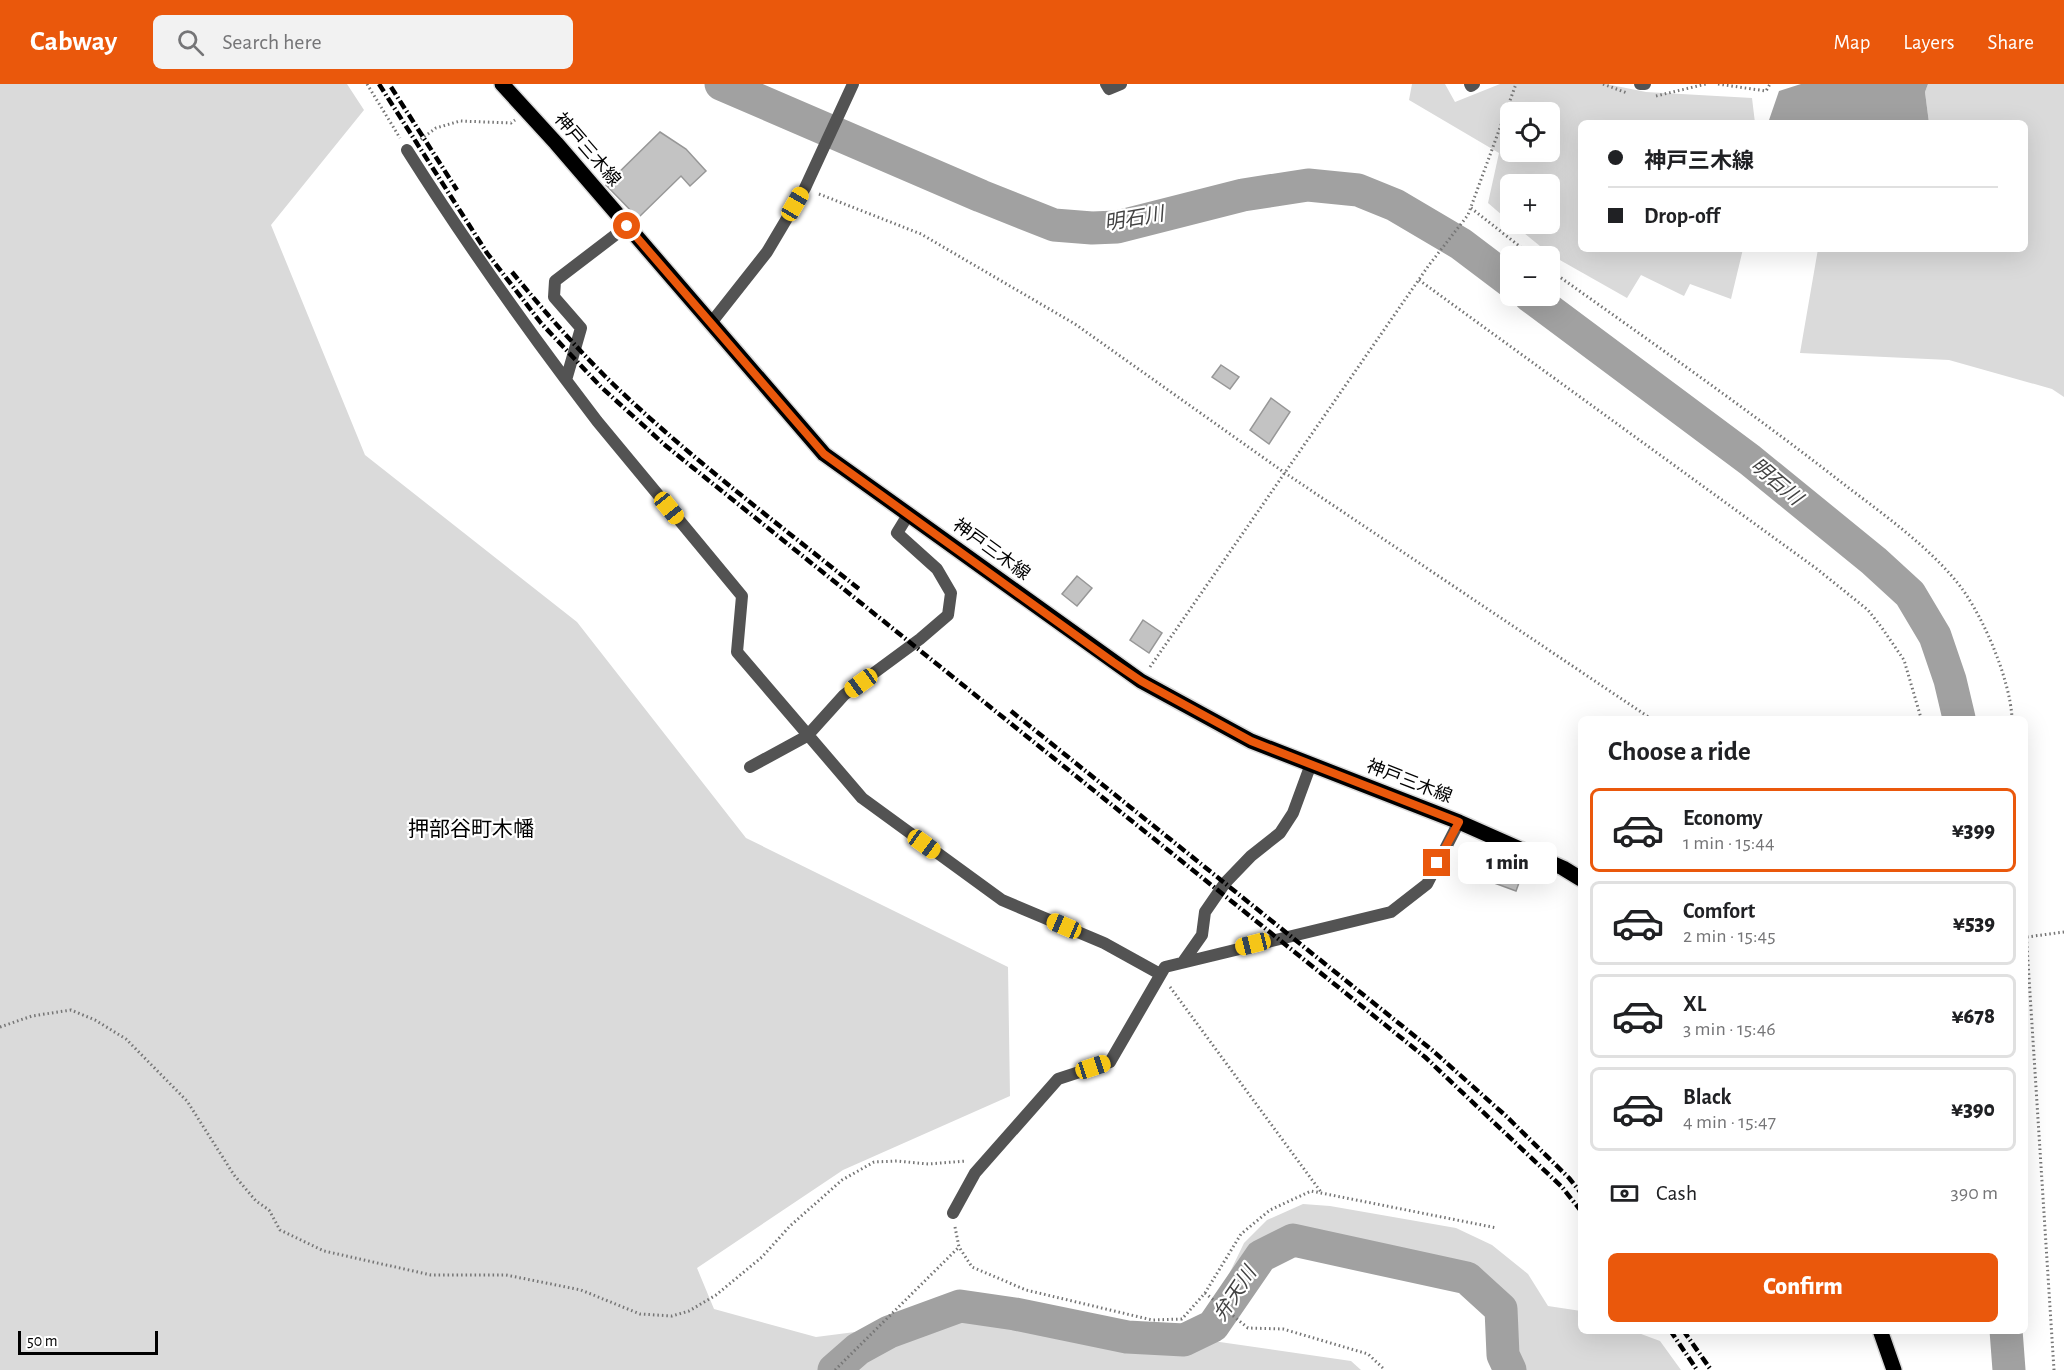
<!DOCTYPE html>
<meta charset="utf-8">
<style>
body{margin:0;font-family:"Alegreya Sans","Noto Sans JP",sans-serif;background:#f2f2f2;color:#202124;height:100vh;display:flex;flex-direction:column;font-size:22px;white-space:nowrap}
*{box-sizing:border-box;margin:0}
p{font-size:20px;color:#757577}
.icon{flex:none;width:33px;height:33px;fill:none;stroke:currentColor;stroke-width:2;stroke-linecap:round;stroke-linejoin:round}
.map{position:relative;flex:1;overflow:hidden}
.sheet{position:absolute;left:1578px;top:632px;width:450px;height:618px;display:flex;flex-direction:column;background:#fff;border-radius:9px;box-shadow:0 6px 24px #0002}
.sheet>*{flex:none}
.hud{position:absolute;left:1578px;top:36px;width:450px;height:132px;border-radius:9px;box-shadow:0 6px 24px #0002;display:grid;align-content:center;height:132px;padding:0 30px;background:#fff}
.tools{position:absolute;left:1500px;top:18px;display:grid;gap:12px}
.tools a{display:grid;place-items:center;width:60px;height:60px;border-radius:9px;background:#fff;box-shadow:0 6px 24px #0002;font-size:30px}
.scale{position:absolute;left:18px;bottom:15px;width:140px;box-sizing:border-box;padding-left:6px;border:3px solid #000;border-top:0;font-size:16px;line-height:21px;white-space:nowrap;color:#000;-webkit-text-stroke:4px #fff;paint-order:stroke}
.end{position:absolute;width:27px;height:27px;margin:-14px;border:8px solid #ea580c;background:#fff;box-shadow:0 0 0 3px #fff}
.from{border-radius:50%}
.bubble{position:absolute;height:42px;border-radius:9px;background:#fff;box-shadow:0 6px 24px #0002;font-size:20px;font-weight:800;line-height:42px;text-align:center}
.car{position:absolute;width:18px;height:36px;margin:-18px -9px;border-radius:8px;box-shadow:0 0 4px 2px #0007;background:linear-gradient(#f5c518 24%,#345 0 40%,#f5c518 0 76%,#345 0 86%,#f5c518 0)}
.hud b{display:flex;align-items:center;gap:21px;height:57px;font-size:22px}
.hud b+b{border-top:2px solid #e0e0e0}
.hud i{width:15px;height:15px;background:#202124}
ul{padding:0;list-style:none}
li{display:flex;align-items:center;gap:18px;height:84px;margin:0 12px 9px;padding:0 18px;border:3px solid #e0e0e0;border-radius:9px}
li div{flex:1}
li b{display:block;font-size:22px}
li em{font-style:normal;font-weight:800}
li.active{border-color:#ea580c}
li>.icon{width:54px;height:54px;stroke-width:1.5}
h2{padding:0 30px;font-size:27px;line-height:72px}
.pay{display:flex;align-items:center;gap:15px;height:66px;padding:0 30px;font-size:22px}
.pay p{margin-inline-start:auto}
.action{display:flex;gap:12px;margin-top:auto;padding:12px 30px}
.action a{flex:1;height:69px;border-radius:9px;background:#ea580c;color:#fff;font-size:24px;font-weight:800;line-height:69px;text-align:center}
header{display:flex;align-items:center;gap:36px;box-sizing:border-box;height:84px;padding:0 30px;background:#ea580c;color:#fff}
header strong{font-size:28px}
nav{display:flex;gap:33px;margin-inline-start:auto;font-size:21px}
.search{width:420px;height:54px;background:#f2f2f2;display:flex;align-items:center;gap:15px;box-sizing:border-box;padding:0 21px;border-radius:9px;color:#757577;font-size:22px}
.map>svg:first-child{display:block}
</style>
<header>
<strong>Cabway</strong>
<div class="search"><svg class="icon" aria-label="search" viewBox="0 0 24 24"><circle cx="10" cy="10" r="6"/><path d="M15 15l6 6"/></svg>Search here</div>
<nav><a>Map</a><a>Layers</a><a>Share</a></nav>
</header>
<div class="map">
<svg width="2064" height="1286" viewBox="0 0 2064 1286">
<rect width="100%" height="100%" fill="#fff"/>
<path fill="#dadada" fill-rule="evenodd" d="M0 0H347L364 26 271 141 365 371 577 538 746 754 1008 883 1010 1012 843 1086 697 1184 714 1225 816 1253 1011 1228 1351 1277 1361 1286H0Z
M1412 0H1445L1455 18 1500 0H1606L1646 8 1752 14 1755 39H1581V165H1743L1731 215 1690 200 1684 212 1641 191 1627 214 1551 171 1513 140H1550V100H1510V138L1488 119 1499 69 1409 16ZM1550 28V68H1510V28Z
M1928 0H2064V313L2052 305 1949 276 1800 269 1818 165H2025V39H1929L1925 8Z
M1303 1120 1330 1122 1456 1144 1492 1161 1528 1190 1548 1222 1581 1227V1246L1633 1247 1660 1257 1681 1286H1518L1513 1277 1512 1239 1504 1212 1452 1178 1328 1151 1281 1154 1256 1168 1226 1217 1218 1213 1244 1159 1267 1136Z"/>
<path fill="#a1a1a1" d="M1801 0H1928L1925 8 1929 39H1768L1779 7Z"/>
<g fill="none" stroke-linecap="round" stroke-linejoin="round">
<path stroke="#a1a1a1" stroke-width="33" d="M721 0 981 112 1054 141 1092 144 1117 143 1243 111 1308 101 1358 106 1395 121 1461 160 1510 197
M1530 212 1750 376 1874 477 1910 510 1935 552 1950 596 1959 634
M2006 1246 2009 1286
M834 1286 858 1265 889 1248 960 1222 1015 1230 1127 1253 1184 1256 1213 1242 1261 1172 1293 1156 1467 1194 1501 1225 1503 1271 1510 1286"/>
</g>
<path fill="#c3c3c3" stroke="#979797" stroke-width="1.5" d="M660 48 686 65 706 87 690 102 681 92 638 134 606 101Z
M1221 281 1239 293 1230 305 1212 293Z
M1271 314 1290 328 1269 360 1250 346Z
M1077 492 1092 504 1077 522 1062 510Z
M1143 536 1162 549 1149 569 1130 556Z
M1467 764 1524 785 1516 807 1459 786Z"/>
<g fill="none" stroke-linecap="round" stroke-linejoin="round">
<g stroke="#dbdbdb" stroke-width="18">
<path id="primary" d="M502 0 556 59 824 370 1141 597 1251 657 1459 738 1563 784 1581 795
M1880 1246 1894 1286"/>
</g>
<path stroke="#757575" stroke-width="3" stroke-dasharray="1.5 3" stroke-linecap="butt" d="M367 0 400 54
M1603 0 1627 9
M1718 0 1766 7 1770 0
M1656 12 1706 0
M417 58 436 44 460 37 511 39 515 36
M819 110 921 150 1075 240 1285 389 1650 634
M1471 124 1532 172
M1550 186C1644 253 1740 320 1832 391 1874 424 1922 456 1956 497 1982 528 2010 595 2012 634
M1419 196 1817 485 1868 526 1882 544 1904 576 1921 634
M1150 583 1429 181 1468 131 1516 0
M2025 831 2054 1286
M2027 853 2064 848
M1170 903 1321 1108
M0 943 32 932 71 926 95 936 126 955 187 1017 234 1091 256 1117 269 1126 280 1146 324 1167 431 1191H506L581 1206 640 1230 672 1232 689 1227 716 1211 762 1173 790 1142 842 1096 874 1078 897 1077 928 1080 966 1077
M955 1143 959 1163 972 1183 1026 1206 1152 1236 1182 1235 1205 1209 1241 1150 1270 1126 1311 1107 1497 1144
M1205 1209 1248 1244 1283 1245 1368 1270 1385 1286
M835 1286 959 1163"/>
<path stroke="#535353" stroke-width="12" d="M1106 0 1109 5 1121 0
M1470 0 1471 2 1474 0
M1640 0H1645
M407 66C457 145 510 221 566 296
M627 142 555 197 554 213 581 244 566 296 597 337 742 512 737 568 862 714 1002 816 1104 859 1160 890
M750 683 807 652 844 611 920 555 948 531 951 509 937 485 897 449 908 431
M1183 878 1202 851 1205 828 1225 799 1251 772 1280 749 1293 729 1311 680
M953 1129 975 1089 1058 995 1110 978 1165 883 1391 828 1427 800 1459 738"/>
<path stroke="#535353" stroke-width="12" d="M711 239 767 168 805 104 853 0"/>
<use href="#primary" stroke="#000" stroke-width="15"/>
<path stroke="#000" stroke-width="4.5" stroke-dasharray="9 3 1.5 3" stroke-linecap="butt" d="M379 0 487 169 541 239 601 303 666 362 1425 973 1562 1103 1581 1127
M391 3 457 106
M512 188C544 227 577 265 613 300 690 374 776 438 859 505
M1011 627 1432 966 1506 1032 1569 1094 1581 1109
M1670 1246 1697 1286
M1683 1246 1711 1286"/>
</g>
<g fill="none" stroke-linecap="round" stroke-linejoin="round">
<path stroke="#ea580c" stroke-width="8" d="M627 142 824 370 1113 578 1141 597 1251 657 1459 738 1437 779"/>
</g>
<g text-anchor="middle" dominant-baseline="central" stroke-width="4.5" stroke-linejoin="round" paint-order="stroke">
<g font-size="18" fill="#000" stroke="#fff">
<text transform="translate(587 66) rotate(49)">神戸三木線</text>
<text transform="translate(991 466) rotate(36)">神戸三木線</text>
<text transform="translate(1409 698) rotate(21)">神戸三木線</text>
</g>
<g font-size="20" font-style="italic" fill="#424242" stroke="#fff">
<text transform="translate(1134 135) rotate(-10)">明石川</text>
<text transform="translate(1776 398) rotate(40)">明石川</text>
<text transform="translate(1235 1210) rotate(-56)">弁天川</text>
</g>
<g font-size="21" fill="#000" stroke="#fff">
<text x="471" y="745">押部谷町木幡</text>
</g>
</g>
</svg>
<div class="tools">
<a><svg class="icon" aria-label="locate" viewBox="0 0 24 24"><circle cx="12" cy="12" r="6"/><path d="M12 2v4M12 18v4M2 12h4M18 12h4"/></svg></a>
<a>+</a>
<a>−</a>
</div>
<div class="scale">50 m</div>
<i class="end from" style="left:627px;top:142px"></i>
<i class="end" style="left:1437px;top:779px"></i>
<div class="bubble" style="left:1458px;top:758px;width:99px">1 min</div>
<i class="car" style="left:795px;top:120px;rotate:30deg"></i>
<i class="car" style="left:669px;top:424px;rotate:141deg"></i>
<i class="car" style="left:861px;top:599px;rotate:234deg"></i>
<i class="car" style="left:924px;top:760px;rotate:126deg"></i>
<i class="car" style="left:1064px;top:842px;rotate:293deg"></i>
<i class="car" style="left:1253px;top:860px;rotate:256deg"></i>
<i class="car" style="left:1093px;top:983px;rotate:72deg"></i>
<div class="hud">
<b><i class="from"></i>神戸三木線</b>
<b><i></i>Drop-off</b>
</div>
<section class="sheet">
<h2>Choose a ride</h2>
<ul>
<li class="active"><svg class="icon" aria-label="car" viewBox="0 0 24 24"><path d="M5 17H2v-5l4-1 3-4h7l3 4 3 1v5h-3M9 17h6M6 11h13"/><circle cx="7" cy="17" r="2"/><circle cx="17" cy="17" r="2"/></svg><div><b>Economy</b><p>1 min · 15:44</p></div><em>¥399</em></li>
<li><svg class="icon" aria-label="car" viewBox="0 0 24 24"><path d="M5 17H2v-5l4-1 3-4h7l3 4 3 1v5h-3M9 17h6M6 11h13"/><circle cx="7" cy="17" r="2"/><circle cx="17" cy="17" r="2"/></svg><div><b>Comfort</b><p>2 min · 15:45</p></div><em>¥539</em></li>
<li><svg class="icon" aria-label="car" viewBox="0 0 24 24"><path d="M5 17H2v-5l4-1 3-4h7l3 4 3 1v5h-3M9 17h6M6 11h13"/><circle cx="7" cy="17" r="2"/><circle cx="17" cy="17" r="2"/></svg><div><b>XL</b><p>3 min · 15:46</p></div><em>¥678</em></li>
<li><svg class="icon" aria-label="car" viewBox="0 0 24 24"><path d="M5 17H2v-5l4-1 3-4h7l3 4 3 1v5h-3M9 17h6M6 11h13"/><circle cx="7" cy="17" r="2"/><circle cx="17" cy="17" r="2"/></svg><div><b>Black</b><p>4 min · 15:47</p></div><em>¥390</em></li>
</ul>
<div class="pay"><svg class="icon" aria-label="cash" viewBox="0 0 24 24"><path d="M3 7h18v10H3z"/><circle cx="12" cy="12" r="2"/></svg>Cash<p>390 m</p></div>
<div class="action"><a>Confirm</a></div>
</section>
</div>
